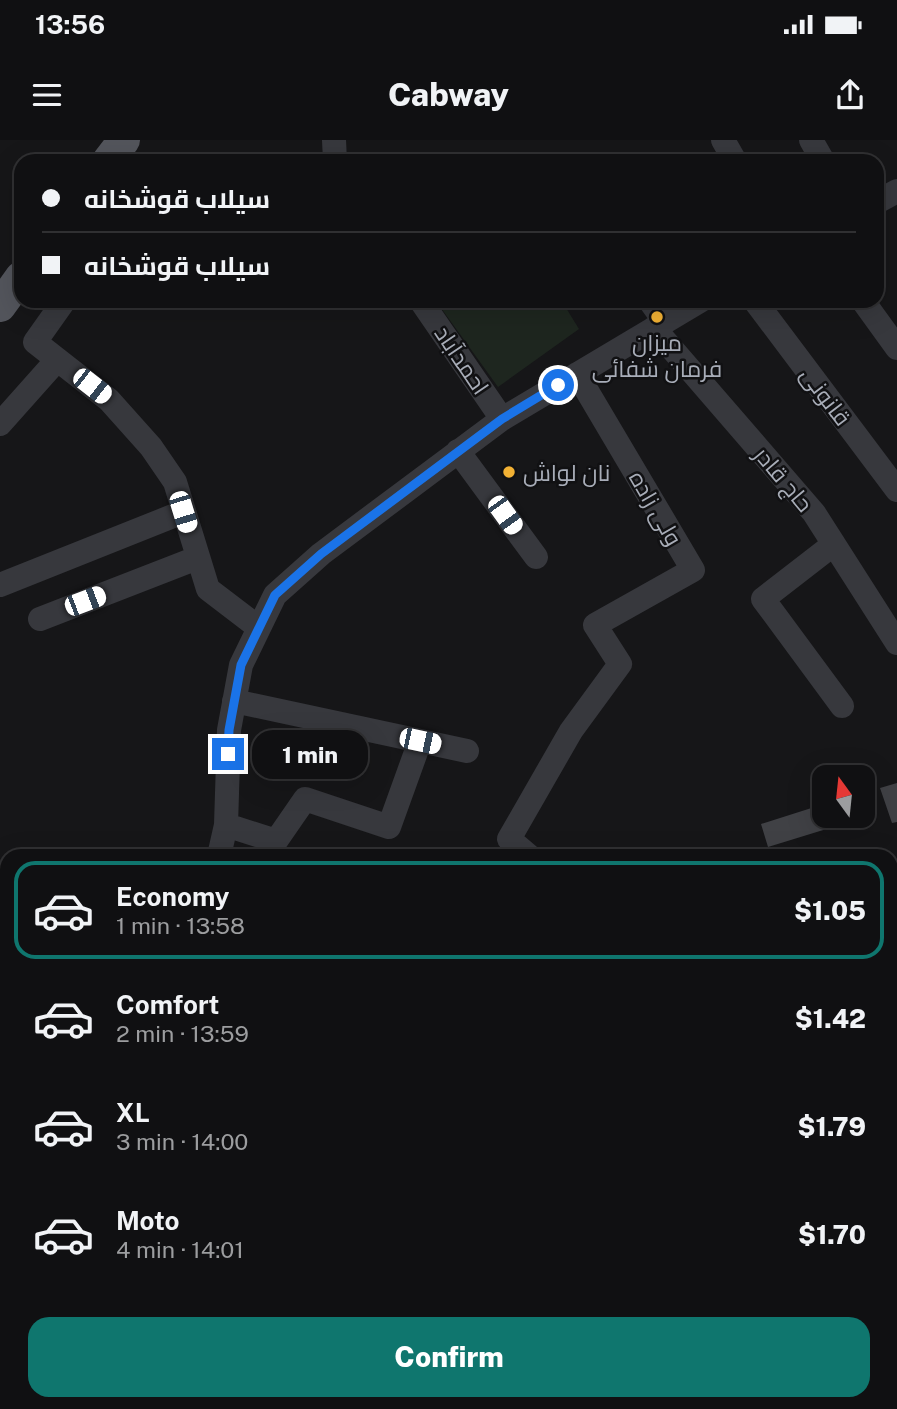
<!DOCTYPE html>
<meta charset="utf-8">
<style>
body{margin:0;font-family:"Public Sans",Cairo,sans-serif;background:#19191b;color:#f1f3f6;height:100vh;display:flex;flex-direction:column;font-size:26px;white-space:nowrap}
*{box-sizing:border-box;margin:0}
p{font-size:23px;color:#9c9d9f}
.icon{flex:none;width:38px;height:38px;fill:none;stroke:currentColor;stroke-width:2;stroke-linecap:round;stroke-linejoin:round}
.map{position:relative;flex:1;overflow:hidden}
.drawer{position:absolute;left:0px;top:709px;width:898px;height:562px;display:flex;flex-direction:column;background:#101012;border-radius:21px 21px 0 0;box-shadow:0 7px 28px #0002,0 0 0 2px #303032}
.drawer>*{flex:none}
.banner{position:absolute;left:14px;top:14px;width:870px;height:154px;border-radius:21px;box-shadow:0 7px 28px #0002,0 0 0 2px #303032;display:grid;align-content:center;height:154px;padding:0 28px;background:#101012}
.needle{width:46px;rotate:345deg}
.fabs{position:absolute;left:812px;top:625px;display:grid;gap:14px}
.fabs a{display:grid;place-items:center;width:63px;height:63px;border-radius:14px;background:#101012;box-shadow:0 7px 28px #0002,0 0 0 2px #303032;font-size:35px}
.end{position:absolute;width:32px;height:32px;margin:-16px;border:9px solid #1a73e8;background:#fff;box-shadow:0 0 0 4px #fff}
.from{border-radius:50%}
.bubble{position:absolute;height:49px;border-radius:21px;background:#101012;box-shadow:0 7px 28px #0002,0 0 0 2px #303032;font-size:23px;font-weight:800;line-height:49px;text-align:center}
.car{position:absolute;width:21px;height:42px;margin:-21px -10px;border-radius:9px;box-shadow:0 0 5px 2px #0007;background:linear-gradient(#fff 24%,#345 0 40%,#fff 0 76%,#345 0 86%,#fff 0)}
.banner b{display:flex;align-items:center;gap:24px;height:66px;font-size:26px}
.banner b+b{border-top:2px solid #303032}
.banner i{width:18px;height:18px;background:#f1f3f6}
ul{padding:12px 0 0;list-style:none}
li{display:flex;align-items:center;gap:21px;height:98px;margin:0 14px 10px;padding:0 14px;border:4px solid transparent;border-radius:21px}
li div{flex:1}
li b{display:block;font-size:26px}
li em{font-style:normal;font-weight:800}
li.on{border-color:#0f766e}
li>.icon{width:63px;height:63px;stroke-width:1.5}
.cta{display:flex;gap:14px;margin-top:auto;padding:14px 28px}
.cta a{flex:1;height:80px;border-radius:21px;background:#0f766e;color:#fff;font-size:28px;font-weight:800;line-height:80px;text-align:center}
.status{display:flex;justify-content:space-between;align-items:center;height:49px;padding:0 35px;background:#101012;direction:ltr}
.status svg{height:19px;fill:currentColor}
header{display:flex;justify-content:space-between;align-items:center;height:91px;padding:0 28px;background:#101012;font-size:32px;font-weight:800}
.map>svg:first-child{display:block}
</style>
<div class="status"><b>13:56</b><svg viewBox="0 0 49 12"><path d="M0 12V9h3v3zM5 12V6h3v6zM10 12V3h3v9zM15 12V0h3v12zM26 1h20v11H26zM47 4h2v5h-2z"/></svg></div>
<header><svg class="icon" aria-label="menu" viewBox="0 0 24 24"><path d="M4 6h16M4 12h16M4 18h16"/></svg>Cabway<svg class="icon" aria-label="share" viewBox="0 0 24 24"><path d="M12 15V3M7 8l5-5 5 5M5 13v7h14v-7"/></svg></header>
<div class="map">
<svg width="897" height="1269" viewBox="0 0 897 1269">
<rect width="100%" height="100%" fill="#161618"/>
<path fill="#1e261f" d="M436 161H565L563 163 579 189 498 247Z"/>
<path fill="#404145" d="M897 643V682L892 683 880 648Z
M863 652H865L872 675 768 707 761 684 824 664V676H863Z
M897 745V805L891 806V747Z"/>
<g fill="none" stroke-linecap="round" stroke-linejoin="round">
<path stroke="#37383d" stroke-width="24" d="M334 0 335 21
M723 0 735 21
M811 0 823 21
M877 62 897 51
M64 161 35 202 109 260 151 307 175 342 208 449 259 488
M421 161 502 279
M650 161 665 182
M755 161 897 350
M863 161 897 208
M654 188 814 373 897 503
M0 284 57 220
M458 311 536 417
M834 404 763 459 842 566
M0 445 183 372
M40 479 197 418
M234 561 467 611
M226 685 276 701 305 659 389 687 420 601
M219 716 226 685 229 590 241 525 275 455 321 414 502 279 700 161
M529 716 509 699 571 591 620 524 595 485 693 430 577 234
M0 734 7 741
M0 783 7 789
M0 1000 7 992
M0 1154 7 1148
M891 1196 897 1190
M891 1227 894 1269
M206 1269 221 1264"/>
<path stroke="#53555c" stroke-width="32" d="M108 21 124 0
M0 166 21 137"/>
</g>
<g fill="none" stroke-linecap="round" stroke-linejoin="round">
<path stroke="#1a73e8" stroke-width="9" d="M228 614 229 590 241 525 275 455 321 414 502 279 558 245"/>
</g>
<g fill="#f2b134" stroke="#111113" stroke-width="2.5">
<circle cx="657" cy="177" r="7"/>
<circle cx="509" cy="332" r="7"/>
</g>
<g text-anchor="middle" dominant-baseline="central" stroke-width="5" stroke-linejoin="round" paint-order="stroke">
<g font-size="23" fill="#a8adb8" stroke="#111113">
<text x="657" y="202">میزان<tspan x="657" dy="26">فرمان شفائی</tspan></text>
<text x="523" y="332" text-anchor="start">نان لواش</text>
</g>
<g font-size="23" fill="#a8adb8" stroke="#111113">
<text transform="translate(462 220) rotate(56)">احمدآباد</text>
<text transform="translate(826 256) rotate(53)">قانونی</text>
<text transform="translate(784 339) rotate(50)">حاج قادر</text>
<text transform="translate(656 368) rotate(60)">ولی زاده</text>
</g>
</g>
</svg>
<div class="fabs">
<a><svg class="needle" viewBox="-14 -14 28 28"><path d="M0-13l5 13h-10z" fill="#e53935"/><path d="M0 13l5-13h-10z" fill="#9c9d9f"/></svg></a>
</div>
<i class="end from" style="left:558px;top:245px"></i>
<i class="end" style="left:228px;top:614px"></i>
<div class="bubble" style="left:252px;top:590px;width:116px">1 min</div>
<i class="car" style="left:92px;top:246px;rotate:128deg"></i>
<i class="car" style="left:183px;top:372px;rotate:163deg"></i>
<i class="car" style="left:505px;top:375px;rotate:144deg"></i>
<i class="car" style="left:85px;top:461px;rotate:69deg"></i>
<i class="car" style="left:420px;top:601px;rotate:102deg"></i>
<div class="banner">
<b><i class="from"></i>سیلاب قوشخانه</b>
<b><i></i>سیلاب قوشخانه</b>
</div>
<section class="drawer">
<ul>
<li class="on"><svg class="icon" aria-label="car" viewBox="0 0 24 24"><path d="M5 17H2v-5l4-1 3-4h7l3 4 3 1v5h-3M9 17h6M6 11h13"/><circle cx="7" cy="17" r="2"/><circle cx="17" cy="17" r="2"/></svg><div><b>Economy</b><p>1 min · 13:58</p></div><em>$1.05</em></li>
<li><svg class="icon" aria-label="car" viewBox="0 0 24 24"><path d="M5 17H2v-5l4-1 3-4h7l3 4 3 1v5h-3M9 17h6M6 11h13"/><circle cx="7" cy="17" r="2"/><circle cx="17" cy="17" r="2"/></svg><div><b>Comfort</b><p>2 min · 13:59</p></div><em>$1.42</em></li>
<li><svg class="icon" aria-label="car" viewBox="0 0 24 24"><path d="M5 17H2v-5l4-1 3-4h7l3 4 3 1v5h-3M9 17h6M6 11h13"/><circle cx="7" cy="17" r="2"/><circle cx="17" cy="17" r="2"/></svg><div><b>XL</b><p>3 min · 14:00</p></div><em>$1.79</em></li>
<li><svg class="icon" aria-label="car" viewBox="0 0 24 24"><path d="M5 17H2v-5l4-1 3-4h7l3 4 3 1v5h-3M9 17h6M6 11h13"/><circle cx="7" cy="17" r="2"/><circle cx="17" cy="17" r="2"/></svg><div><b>Moto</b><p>4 min · 14:01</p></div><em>$1.70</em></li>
</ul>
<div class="cta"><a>Confirm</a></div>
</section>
</div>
